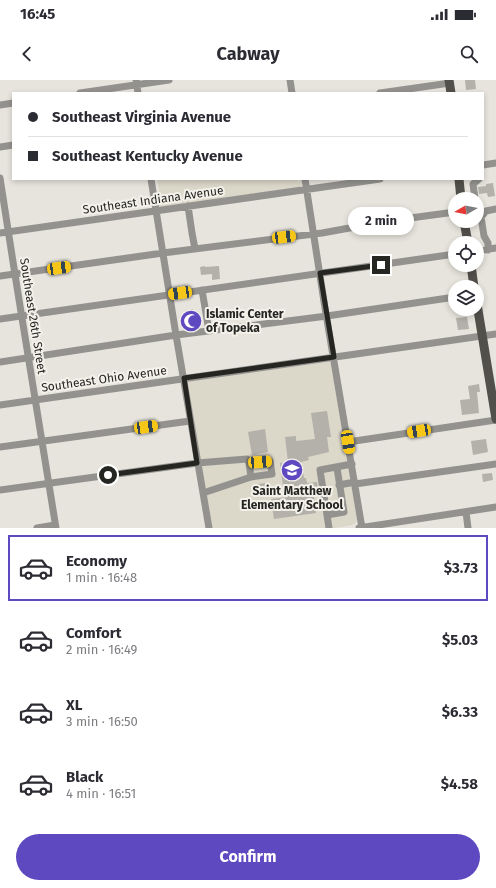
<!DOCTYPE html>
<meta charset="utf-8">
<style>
body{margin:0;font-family:"Fira Sans",sans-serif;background:#f7f7f7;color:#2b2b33;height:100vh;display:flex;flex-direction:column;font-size:15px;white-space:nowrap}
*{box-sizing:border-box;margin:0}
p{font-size:13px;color:#7c7c81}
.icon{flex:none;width:22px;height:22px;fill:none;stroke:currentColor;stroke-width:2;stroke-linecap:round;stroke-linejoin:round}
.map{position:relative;height:448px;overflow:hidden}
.details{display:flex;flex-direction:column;background:#fff;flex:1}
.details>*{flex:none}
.banner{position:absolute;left:12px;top:12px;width:472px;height:88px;border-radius:0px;box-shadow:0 2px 6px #0003;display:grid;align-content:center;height:88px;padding:0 16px;background:#fff}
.needle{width:26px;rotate:261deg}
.controls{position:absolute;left:448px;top:112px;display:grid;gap:8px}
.controls a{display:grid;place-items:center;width:36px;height:36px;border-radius:50%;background:#fff;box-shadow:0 2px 6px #0003;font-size:20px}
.end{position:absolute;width:18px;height:18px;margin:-9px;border:5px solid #252522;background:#fff;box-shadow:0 0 0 2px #fff}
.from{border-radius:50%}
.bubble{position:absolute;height:28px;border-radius:14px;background:#fff;box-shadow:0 2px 6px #0003;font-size:13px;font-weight:700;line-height:28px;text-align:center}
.car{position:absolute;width:12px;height:24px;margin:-12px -6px;border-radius:5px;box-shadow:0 0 3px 1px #0007;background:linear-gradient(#f5c518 24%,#345 0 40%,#f5c518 0 76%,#345 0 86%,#f5c518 0)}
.banner b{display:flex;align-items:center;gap:14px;height:38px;font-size:15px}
.banner b+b{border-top:1px solid #e1e1e2}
.banner i{width:10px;height:10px;background:#2b2b33}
ul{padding:7px 0 0;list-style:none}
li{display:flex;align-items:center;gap:12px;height:66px;margin:0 8px 6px;padding:0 8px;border:2px solid transparent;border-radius:0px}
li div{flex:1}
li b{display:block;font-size:15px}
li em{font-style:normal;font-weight:700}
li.active{border-color:#5e49c1}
li>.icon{width:36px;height:36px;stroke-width:1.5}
.button{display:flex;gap:8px;margin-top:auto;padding:8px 16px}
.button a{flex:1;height:46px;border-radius:24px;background:#5e49c1;color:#fff;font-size:16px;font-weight:700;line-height:46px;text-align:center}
.status{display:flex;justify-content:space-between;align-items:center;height:28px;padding:0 20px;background:#fff;direction:ltr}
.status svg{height:11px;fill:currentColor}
header{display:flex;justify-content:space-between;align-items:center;height:52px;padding:0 16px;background:#fff;font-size:18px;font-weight:700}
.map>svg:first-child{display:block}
</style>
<div class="status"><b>16:45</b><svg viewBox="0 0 49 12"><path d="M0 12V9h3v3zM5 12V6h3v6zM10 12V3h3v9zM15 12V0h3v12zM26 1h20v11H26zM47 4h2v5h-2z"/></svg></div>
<header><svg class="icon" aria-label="back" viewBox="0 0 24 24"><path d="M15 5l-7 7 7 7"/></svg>Cabway<svg class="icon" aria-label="search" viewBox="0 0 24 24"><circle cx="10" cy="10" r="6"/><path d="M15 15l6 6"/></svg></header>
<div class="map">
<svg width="496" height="448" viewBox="0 0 496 448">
<rect width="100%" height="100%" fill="#e6e4dc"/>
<path fill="#dbd7c9" d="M157 99H297L298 102 302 99V104L300 107 161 127 157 123 159 122 160 117Z
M327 282H330L331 285 357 439 356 443 352 445 335 448H211L188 305V302L191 300Z"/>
<path fill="#b3b1aa" d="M465 0H475L476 9 466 10Z
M493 103 495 116 488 117 487 113 479 114 478 107 486 106V104Z
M205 186V187L219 186 220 199 212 200V194L201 195 200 187Z
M193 229 196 247 188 249 185 231Z
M467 237 469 249 458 250 456 238Z
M479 304 480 312H477L479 333 462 335 460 320 470 319 468 306Z
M327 331 331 357H327L329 372 308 377 309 380 301 382 304 398H306L307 403 317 402 318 409H313L316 433 274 439 271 419 288 417 287 405 283 406 280 383 288 382 285 357 296 356V361L315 359 311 333Z
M265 349 268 372 252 375 248 352Z
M486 359 488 372 473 375 471 361Z
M492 393 493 400 483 402 482 394Z
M265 403 266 411 254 413 253 405Z"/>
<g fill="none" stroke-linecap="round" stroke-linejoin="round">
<path stroke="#93928f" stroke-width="7" d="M136 0 138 13
M290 0 292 13
M80 13 169 0
M380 13 450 3
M0 25 13 23
M0 67 13 65
M483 85 496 83
M0 98 16 201 56 448
M151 99 176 255 209 448
M305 99 325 228 362 448
M475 119 473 104 479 99
M188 126 192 153 195 169
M0 153 380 99
M488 170V163L484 156 481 137 486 131 496 129
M477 171 496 168
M0 196 163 173 322 153 388 141 455 132
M202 210 209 251
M0 239 455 174
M0 282 176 255 327 236 455 217
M0 325 496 254
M348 362 496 340
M0 367 190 341
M355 404 496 384
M339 405 355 402
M0 410 197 383 247 379 249 383
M203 413 251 397 272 394 270 381 249 383 251 397
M466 432 468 448
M327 435 344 432 337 388
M37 448 55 445
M329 448 320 390 352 384
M359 448 496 427"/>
<path stroke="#52504b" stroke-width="9" d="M449 0 451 13
M459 99 461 119
M464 141 468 163
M471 185 474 207
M477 224 496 339"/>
</g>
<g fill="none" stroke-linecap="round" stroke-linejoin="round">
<path stroke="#252522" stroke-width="5" d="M108 395 197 383 184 298 334 277 320 193 381 185"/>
</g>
<defs>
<g id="mosque-disc" transform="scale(1.15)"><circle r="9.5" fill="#5e49c1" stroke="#f3f1ea"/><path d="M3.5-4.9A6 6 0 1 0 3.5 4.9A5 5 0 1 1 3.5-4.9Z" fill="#fff"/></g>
<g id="school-disc" transform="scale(1.15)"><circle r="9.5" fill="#5e49c1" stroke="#f3f1ea"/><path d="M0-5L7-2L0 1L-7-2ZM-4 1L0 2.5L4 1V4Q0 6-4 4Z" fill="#fff"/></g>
</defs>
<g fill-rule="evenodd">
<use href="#mosque-disc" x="191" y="241"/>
<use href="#school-disc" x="292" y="390"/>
</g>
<g text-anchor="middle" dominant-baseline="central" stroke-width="4" stroke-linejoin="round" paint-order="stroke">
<g font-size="12" fill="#252522" stroke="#f3f1ea">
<text transform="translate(153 120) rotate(-8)">Southeast Indiana Avenue</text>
<text transform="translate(33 236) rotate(81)">Southeast 26th Street</text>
<text transform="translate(104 299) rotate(-8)">Southeast Ohio Avenue</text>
</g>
<g font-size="12" font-weight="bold" fill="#252522" stroke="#f3f1ea" text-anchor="start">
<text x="206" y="234">Islamic Center<tspan x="206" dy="14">of Topeka</tspan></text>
<text x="292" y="411" text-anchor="middle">Saint Matthew<tspan x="292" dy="14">Elementary School</tspan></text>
</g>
</g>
</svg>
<div class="controls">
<a><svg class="needle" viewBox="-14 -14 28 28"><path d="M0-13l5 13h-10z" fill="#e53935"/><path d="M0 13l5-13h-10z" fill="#7c7c81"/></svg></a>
<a><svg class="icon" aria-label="locate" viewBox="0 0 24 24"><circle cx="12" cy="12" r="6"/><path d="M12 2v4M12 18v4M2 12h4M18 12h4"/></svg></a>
<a><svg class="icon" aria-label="layers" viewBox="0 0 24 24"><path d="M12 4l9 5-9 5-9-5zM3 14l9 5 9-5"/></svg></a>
</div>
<i class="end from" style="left:108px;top:395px"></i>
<i class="end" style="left:381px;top:185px"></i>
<div class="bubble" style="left:348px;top:127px;width:66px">2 min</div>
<i class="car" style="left:284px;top:157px;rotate:83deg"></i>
<i class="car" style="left:59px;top:188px;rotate:82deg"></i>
<i class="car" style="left:180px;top:213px;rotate:262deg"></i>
<i class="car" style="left:146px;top:347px;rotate:82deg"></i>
<i class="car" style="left:419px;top:351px;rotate:261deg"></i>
<i class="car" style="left:348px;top:362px;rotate:171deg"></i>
<i class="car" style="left:260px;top:382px;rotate:86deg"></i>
<div class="banner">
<b><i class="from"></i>Southeast Virginia Avenue</b>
<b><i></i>Southeast Kentucky Avenue</b>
</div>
</div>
<section class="details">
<ul>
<li class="active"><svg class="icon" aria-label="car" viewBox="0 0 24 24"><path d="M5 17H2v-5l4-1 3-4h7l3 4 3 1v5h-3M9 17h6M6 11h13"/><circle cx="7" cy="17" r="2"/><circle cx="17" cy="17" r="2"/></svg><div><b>Economy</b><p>1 min · 16:48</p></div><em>$3.73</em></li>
<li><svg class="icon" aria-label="car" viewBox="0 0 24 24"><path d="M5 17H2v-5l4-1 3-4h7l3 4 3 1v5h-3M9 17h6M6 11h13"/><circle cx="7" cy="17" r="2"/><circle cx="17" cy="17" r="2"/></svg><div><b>Comfort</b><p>2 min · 16:49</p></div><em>$5.03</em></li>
<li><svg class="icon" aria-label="car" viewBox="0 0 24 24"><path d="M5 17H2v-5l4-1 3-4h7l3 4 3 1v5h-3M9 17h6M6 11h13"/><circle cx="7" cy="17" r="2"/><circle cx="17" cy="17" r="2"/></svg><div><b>XL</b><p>3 min · 16:50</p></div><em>$6.33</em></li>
<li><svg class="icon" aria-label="car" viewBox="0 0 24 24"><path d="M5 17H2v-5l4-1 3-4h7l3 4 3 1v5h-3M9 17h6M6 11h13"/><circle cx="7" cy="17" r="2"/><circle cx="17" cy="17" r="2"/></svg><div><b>Black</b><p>4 min · 16:51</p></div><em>$4.58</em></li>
</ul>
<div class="button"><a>Confirm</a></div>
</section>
